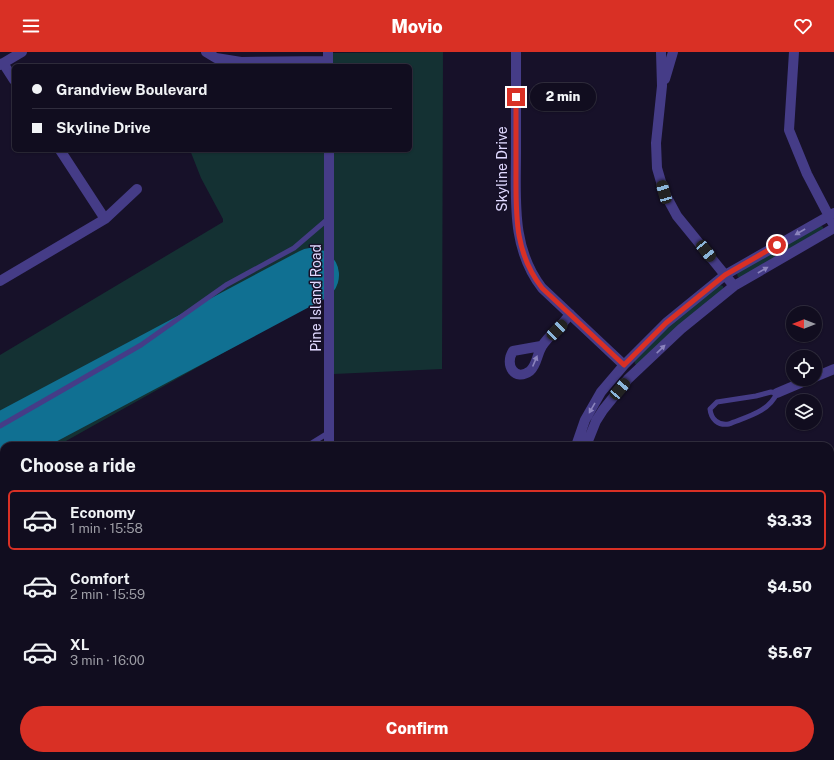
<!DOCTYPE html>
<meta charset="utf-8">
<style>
body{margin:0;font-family:"Public Sans",sans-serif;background:#1e1b2c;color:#f1f3f6;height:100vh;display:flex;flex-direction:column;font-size:15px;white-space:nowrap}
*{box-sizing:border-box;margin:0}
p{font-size:13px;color:#9c9ca4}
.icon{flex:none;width:22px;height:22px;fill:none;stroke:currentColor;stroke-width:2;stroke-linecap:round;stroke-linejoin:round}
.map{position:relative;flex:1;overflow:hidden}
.drawer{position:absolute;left:0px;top:390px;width:834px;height:318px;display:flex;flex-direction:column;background:#110d1f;border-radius:12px 12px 0 0;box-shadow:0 1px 3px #0004,0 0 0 1px #302d3d}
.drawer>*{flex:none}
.hud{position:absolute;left:12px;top:12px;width:400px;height:88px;border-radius:6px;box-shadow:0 1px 3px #0004,0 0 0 1px #302d3d;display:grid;align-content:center;height:88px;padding:0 20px;background:#110d1f}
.needle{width:26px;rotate:270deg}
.controls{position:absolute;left:786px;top:254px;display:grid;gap:8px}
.controls a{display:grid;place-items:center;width:36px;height:36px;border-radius:50%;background:#110d1f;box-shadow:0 1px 3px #0004,0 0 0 1px #302d3d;font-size:20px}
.end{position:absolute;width:18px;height:18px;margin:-9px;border:5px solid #d93025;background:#fff;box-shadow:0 0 0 2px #fff}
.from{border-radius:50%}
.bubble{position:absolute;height:28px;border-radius:14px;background:#110d1f;box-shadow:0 1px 3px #0004,0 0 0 1px #302d3d;font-size:13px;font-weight:800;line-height:28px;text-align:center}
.car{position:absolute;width:12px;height:24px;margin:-12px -6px;border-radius:5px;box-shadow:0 0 3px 1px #0007;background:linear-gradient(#222 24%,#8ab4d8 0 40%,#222 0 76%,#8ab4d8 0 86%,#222 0)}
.hud b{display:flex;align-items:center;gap:14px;height:38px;font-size:15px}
.hud b+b{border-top:1px solid #302d3d}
.hud i{width:10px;height:10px;background:#f1f3f6}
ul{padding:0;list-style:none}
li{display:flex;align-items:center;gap:12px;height:60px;margin:0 8px 6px;padding:0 12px;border:2px solid transparent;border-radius:6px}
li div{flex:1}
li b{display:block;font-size:15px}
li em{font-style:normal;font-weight:800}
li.selected{border-color:#d93025}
li>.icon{width:36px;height:36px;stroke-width:1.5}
h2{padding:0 20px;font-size:18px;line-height:48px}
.cta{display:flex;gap:8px;margin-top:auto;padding:8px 20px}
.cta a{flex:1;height:46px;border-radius:24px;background:#d93025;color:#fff;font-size:16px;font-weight:800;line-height:46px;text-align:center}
header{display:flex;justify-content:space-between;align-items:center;height:52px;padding:0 20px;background:#d93025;color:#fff;font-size:18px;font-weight:800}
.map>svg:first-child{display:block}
</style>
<header><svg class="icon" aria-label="menu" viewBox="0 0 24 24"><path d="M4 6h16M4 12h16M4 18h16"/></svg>Movio<svg class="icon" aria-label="heart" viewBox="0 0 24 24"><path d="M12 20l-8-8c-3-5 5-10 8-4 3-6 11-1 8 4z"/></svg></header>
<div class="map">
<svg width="834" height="708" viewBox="0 0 834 708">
<rect width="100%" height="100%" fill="#171129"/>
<path fill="#143133" d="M443 0 442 317 334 322V98H410V14H333V1Z
M190 98H324L325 244 57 394H4V424L0 426V303L223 170V167L201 126Z
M820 173 823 175V177L741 226 738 225 737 222 738 220Z
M720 233 723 234 724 238 637 313 635 312 634 307 662 281 718 234Z
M174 704H332V708H175Z"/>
<path fill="#0b1c47" d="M834 406V467L830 471V408Z
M830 540 834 549V631L830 634Z
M572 704H695V708H570Z"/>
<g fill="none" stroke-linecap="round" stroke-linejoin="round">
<path stroke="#107092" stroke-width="54" d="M0 389 312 223"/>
<path stroke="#453c87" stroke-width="5" d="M771 340 777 341C769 360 746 365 729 372 718 374 711 367 710 357L717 350 756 344Z
M0 374 141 293 226 233 294 196 329 166
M307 394 328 381
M0 581 4 578
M77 708 78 704"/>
<path stroke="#453c87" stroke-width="10" d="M206 0 216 6 241 10 328 9
M516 0C516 34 516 67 516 101 516 148 511 196 542 236L624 313
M661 0 662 34 656 91 657 116 664 140 677 164 734 234
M794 0 789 78 807 122 832 170
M3 11 14 28
M0 13 22 0
M328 14V0
M665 27 673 0
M60 98 105 167
M329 98V394
M0 229 105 167 137 137
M541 294 513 299C504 313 515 330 530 319 537 313 537 302 542 294 549 283 562 274 570 262
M815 325 834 317
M777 341 810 327
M576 394 585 368 601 340 624 313 666 271 725 223 834 161
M586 394 596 369 603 358 628 327 681 277 734 234 834 176
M830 680H834
M459 708V704"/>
</g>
<defs><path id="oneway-solid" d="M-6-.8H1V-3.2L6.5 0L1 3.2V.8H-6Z"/></defs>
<g fill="#8b83bd">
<use href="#oneway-solid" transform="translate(800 180) rotate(150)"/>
<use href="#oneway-solid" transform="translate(763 218) rotate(-30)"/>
<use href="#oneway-solid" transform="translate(661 297) rotate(-44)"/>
<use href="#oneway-solid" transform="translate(535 309) rotate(-67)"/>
<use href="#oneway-solid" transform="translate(592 356) rotate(120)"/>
</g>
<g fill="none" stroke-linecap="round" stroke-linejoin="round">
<path stroke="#d93025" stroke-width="5" d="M516 45C516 70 516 94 516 119 516 162 514 200 542 236L624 313 666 271 725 223 777 193"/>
</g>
<g text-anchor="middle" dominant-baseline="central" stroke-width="3" stroke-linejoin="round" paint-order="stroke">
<g font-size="14" fill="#e0d9ff" stroke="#171129">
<text transform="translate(502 117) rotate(-90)">Skyline Drive</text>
<text transform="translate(316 246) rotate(-90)">Pine Island Road</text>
</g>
</g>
</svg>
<div class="controls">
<a><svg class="needle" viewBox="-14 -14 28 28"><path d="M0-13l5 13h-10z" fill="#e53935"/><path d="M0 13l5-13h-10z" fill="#9c9ca4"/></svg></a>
<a><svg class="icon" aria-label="locate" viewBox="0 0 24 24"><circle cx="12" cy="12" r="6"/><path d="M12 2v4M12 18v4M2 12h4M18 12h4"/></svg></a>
<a><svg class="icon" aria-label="layers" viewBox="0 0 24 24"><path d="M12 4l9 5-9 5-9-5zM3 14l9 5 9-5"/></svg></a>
</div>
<i class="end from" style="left:777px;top:193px"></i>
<i class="end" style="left:516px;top:45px"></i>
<div class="bubble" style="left:530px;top:31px;width:66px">2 min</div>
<i class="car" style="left:664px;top:140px;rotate:344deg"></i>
<i class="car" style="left:706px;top:199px;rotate:141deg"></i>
<i class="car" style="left:557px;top:278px;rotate:44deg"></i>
<i class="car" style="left:620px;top:337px;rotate:40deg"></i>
<div class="hud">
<b><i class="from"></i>Grandview Boulevard</b>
<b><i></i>Skyline Drive</b>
</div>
<section class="drawer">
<h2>Choose a ride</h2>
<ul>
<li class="selected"><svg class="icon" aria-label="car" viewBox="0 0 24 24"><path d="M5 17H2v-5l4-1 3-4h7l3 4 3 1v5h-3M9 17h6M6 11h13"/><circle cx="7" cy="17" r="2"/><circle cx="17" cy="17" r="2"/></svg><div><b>Economy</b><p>1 min · 15:58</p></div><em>$3.33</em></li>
<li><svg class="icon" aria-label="car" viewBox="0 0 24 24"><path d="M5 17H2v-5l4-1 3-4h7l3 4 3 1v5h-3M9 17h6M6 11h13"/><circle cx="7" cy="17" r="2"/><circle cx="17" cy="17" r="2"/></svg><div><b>Comfort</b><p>2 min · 15:59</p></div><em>$4.50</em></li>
<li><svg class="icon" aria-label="car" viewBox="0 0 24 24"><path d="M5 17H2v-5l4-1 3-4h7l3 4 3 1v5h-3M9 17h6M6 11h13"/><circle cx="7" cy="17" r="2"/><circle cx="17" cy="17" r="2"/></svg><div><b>XL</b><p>3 min · 16:00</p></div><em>$5.67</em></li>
</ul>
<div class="cta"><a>Confirm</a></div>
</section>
</div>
